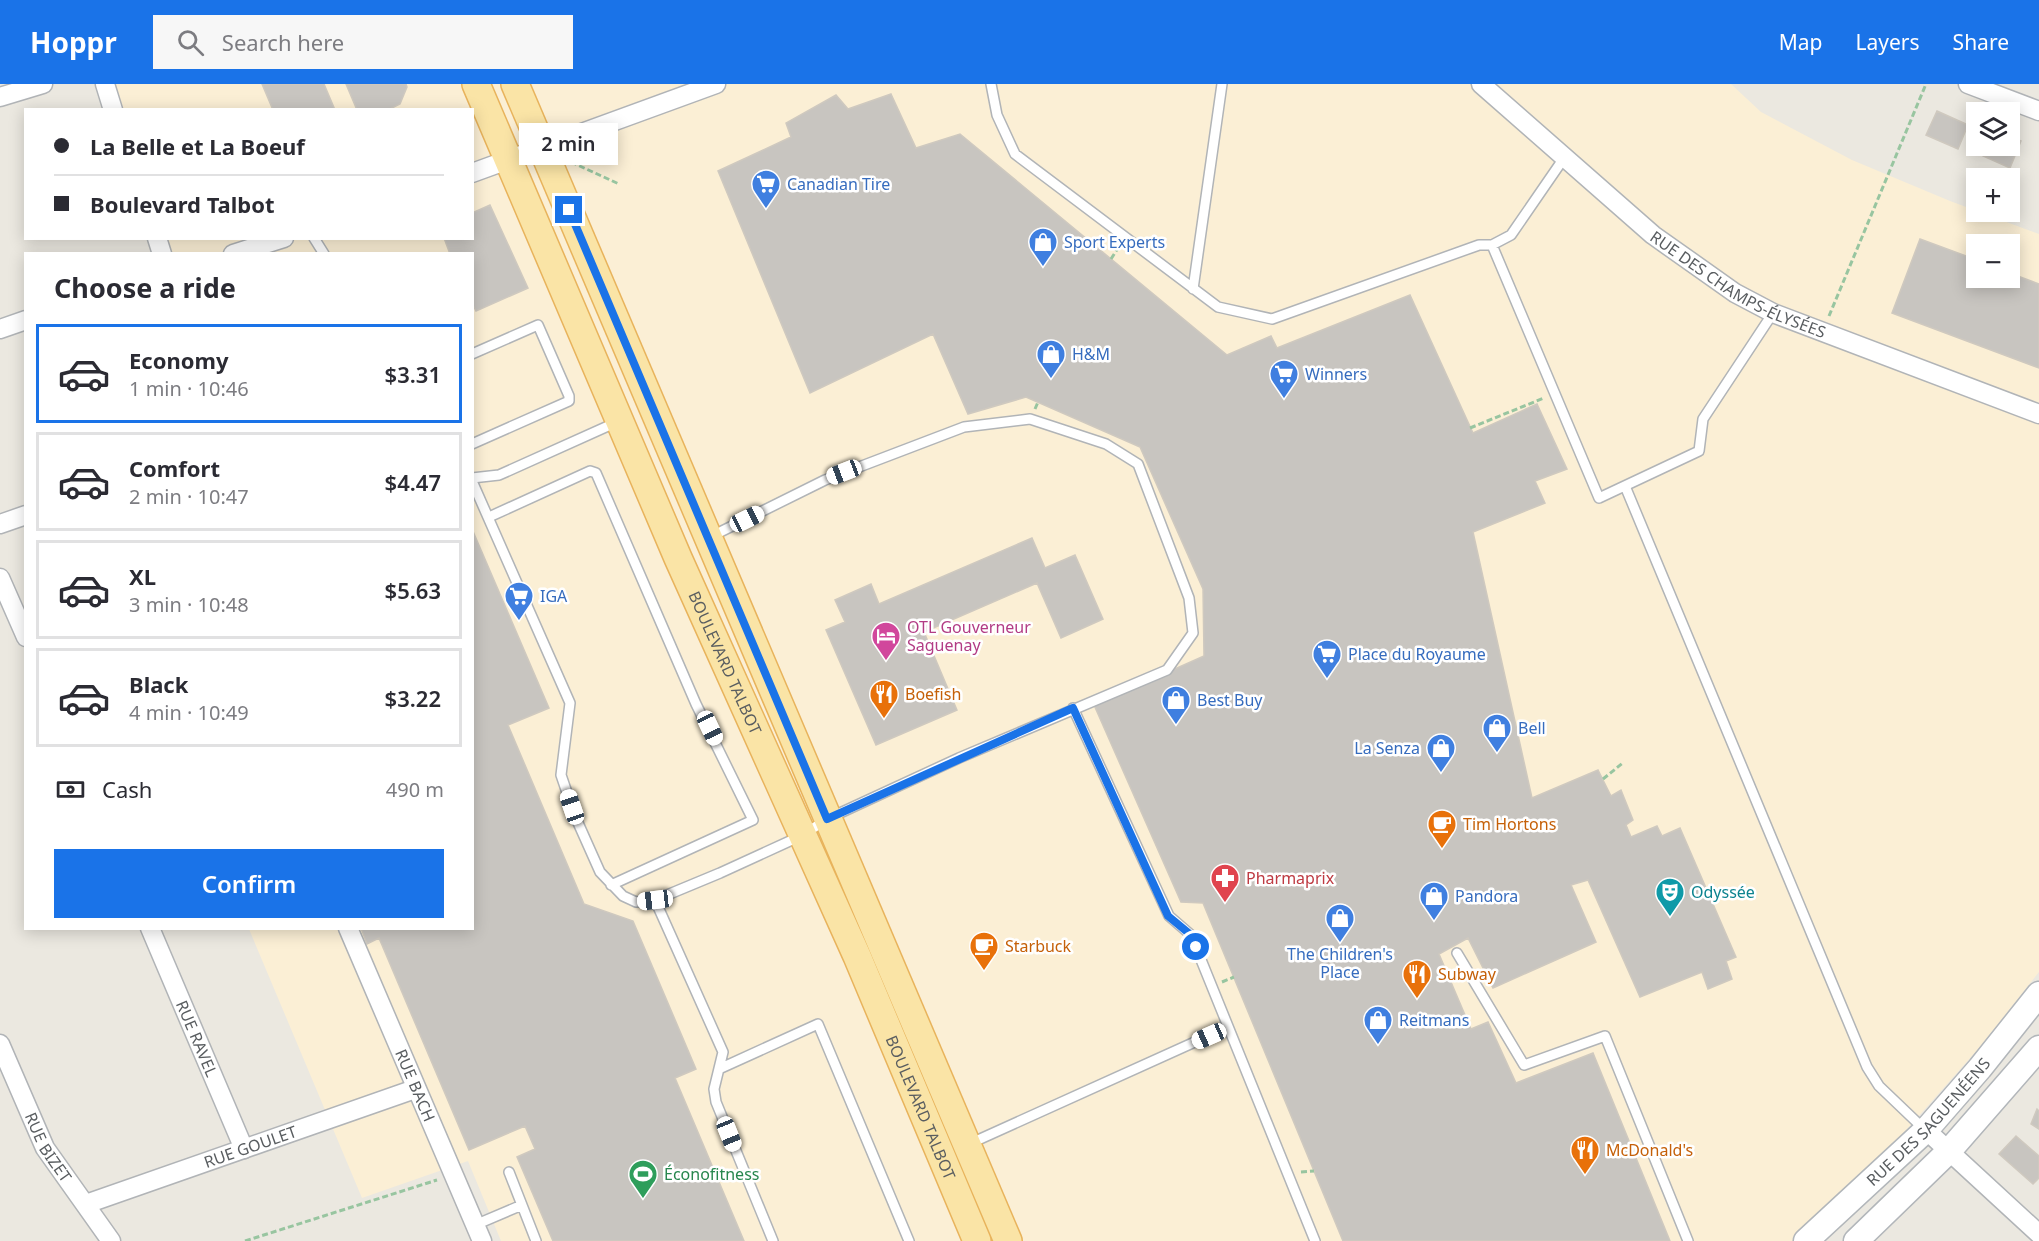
<!DOCTYPE html>
<meta charset="utf-8">
<style>
body{margin:0;font-family:"Noto Sans",sans-serif;background:#f7f7f7;color:#2b2b33;height:100vh;display:flex;flex-direction:column;font-size:22px;white-space:nowrap}
*{box-sizing:border-box;margin:0}
p{font-size:20px;color:#7c7c81}
.icon{flex:none;width:33px;height:33px;fill:none;stroke:currentColor;stroke-width:2;stroke-linecap:round;stroke-linejoin:round}
.map{position:relative;flex:1;overflow:hidden}
.drawer{position:absolute;left:24px;top:168px;width:450px;height:678px;display:flex;flex-direction:column;background:#fff;border-radius:0px;box-shadow:0 3px 15px #0003}
.drawer>*{flex:none}
.hud{position:absolute;left:24px;top:24px;width:450px;height:132px;border-radius:0px;box-shadow:0 3px 15px #0003;display:grid;align-content:center;height:132px;padding:0 30px;background:#fff}
.buttons{position:absolute;left:1966px;top:18px;display:grid;gap:12px}
.buttons a{display:grid;place-items:center;width:54px;height:54px;border-radius:0px;background:#fff;box-shadow:0 3px 15px #0003;font-size:30px}
.end{position:absolute;width:27px;height:27px;margin:-14px;border:8px solid #1a73e8;background:#fff;box-shadow:0 0 0 3px #fff}
.from{border-radius:50%}
.bubble{position:absolute;height:42px;border-radius:0px;background:#fff;box-shadow:0 3px 15px #0003;font-size:20px;font-weight:600;line-height:42px;text-align:center}
.car{position:absolute;width:18px;height:36px;margin:-18px -9px;border-radius:8px;box-shadow:0 0 4px 2px #0007;background:linear-gradient(#fff 24%,#345 0 40%,#fff 0 76%,#345 0 86%,#fff 0)}
.hud b{display:flex;align-items:center;gap:21px;height:57px;font-size:22px}
.hud b+b{border-top:2px solid #e1e1e2}
.hud i{width:15px;height:15px;background:#2b2b33}
ul{padding:0;list-style:none}
li{display:flex;align-items:center;gap:18px;height:99px;margin:0 12px 9px;padding:0 18px;border:3px solid #e1e1e2;border-radius:0px}
li div{flex:1}
li b{display:block;font-size:22px}
li em{font-style:normal;font-weight:600}
li.on{border-color:#1a73e8}
li>.icon{width:54px;height:54px;stroke-width:1.5}
h2{padding:0 30px;font-size:27px;line-height:72px}
.pay{display:flex;align-items:center;gap:15px;height:66px;padding:0 30px;font-size:22px}
.pay p{margin-inline-start:auto}
.cta{display:flex;gap:12px;margin-top:auto;padding:12px 30px}
.cta a{flex:1;height:69px;border-radius:0px;background:#1a73e8;color:#fff;font-size:24px;font-weight:600;line-height:69px;text-align:center}
header{display:flex;align-items:center;gap:36px;box-sizing:border-box;height:84px;padding:0 30px;background:#1a73e8;color:#fff}
header strong{font-size:28px}
nav{display:flex;gap:33px;margin-inline-start:auto;font-size:21px}
.search{width:420px;height:54px;background:#f7f7f7;display:flex;align-items:center;gap:15px;box-sizing:border-box;padding:0 21px;border-radius:0px;color:#7c7c81;font-size:22px}
.map>svg:first-child{display:block}
</style>
<header>
<strong>Hoppr</strong>
<div class="search"><svg class="icon" aria-label="search" viewBox="0 0 24 24"><circle cx="10" cy="10" r="6"/><path d="M15 15l6 6"/></svg>Search here</div>
<nav><a>Map</a><a>Layers</a><a>Share</a></nav>
</header>
<div class="map">
<svg width="2039" height="1157" viewBox="0 0 2039 1157">
<rect width="100%" height="100%" fill="#ebe8e0"/>
<path fill="#fbefd5" fill-rule="evenodd" d="M105 0H1731L1761 28 1852 76 1950 117 2039 150V888L1979 964 1893 1061 1792 1157H501L468 1077 362 1114 249 845 472 844V170H162L157 155 472 154V26L113 25ZM1977 160H2010V194H1977Z"/>
<path fill="#c8c5c0" stroke="#cfc9bf" stroke-width="1.5" d="M262 0H324L335 26H273Z
M346 0H406L407 3 400 20 388 26H357Z
M891 10 916 64 960 50 1227 271 1271 252 1277 264 1410 211 1473 349 1537 320 1567 385 1535 397 1545 419 1473 448 1532 714 1598 686 1611 712 1621 706 1633 736 1626 741 1631 753 1657 742 1662 752 1680 744 1736 873 1726 877 1732 895 1708 905 1702 888 1640 913 1588 796 1571 801 1596 858 1493 904 1468 854 1439 870 1471 945 1488 938 1516 999 1593 969 1670 1157H1343L1203 819 1181 818 1094 621 1204 572 1203 505 1140 363 1026 313 968 330 933 250 810 309 718 87 791 53 786 39 836 11 848 25Z
M1937 27 1968 41 1958 65 1926 51Z
M2010 53 2021 57 2010 84 1983 72 1988 62H2010Z
M490 121 528 204 476 227 472 219V170H450L444 154H472V129Z
M1920 155 1977 176V194H2010V189L2039 200V284L1892 229Z
M472 445 549 624 508 641 584 820 633 837 696 985 675 994 744 1157H553L517 1073 535 1065 525 1042 469 1066 379 854 367 860 361 844H472Z
M1032 454 1045 484 1075 471 1103 535 1061 554 1037 499 924 548 957 626 876 661 826 546 845 538 835 516 871 500 879 520Z
M2037 1025 2039 1027V1045L2031 1040Z
M2016 1052 2039 1072V1094L2033 1100 1999 1070Z"/>
<g fill="none" stroke-linecap="round" stroke-linejoin="round">
<g stroke="#b1b4b7" stroke-width="12">
<path id="lane" d="M991 0 997 31 1015 70 1218 223 1272 235 1479 161H1492
M1564 74 1511 151 1492 161 1599 414 1699 367 1703 335 1773 229
M314 154 324 170
M1193 205 1222 0
M472 270 538 241 569 312V317L472 360
M472 394 499 391 617 338
M472 397 570 619 561 691 575 732 600 788 623 812 636 818 655 816 720 789 803 751 827 735 959 674 1167 586 1193 549 1189 514 1138 380 1106 360 1030 335 964 343 825 396 710 453
M1625 402 1867 983 1879 1002 1924 1045
M489 433 590 387 596 389 696 620 753 736 611 801
M1073 624 1169 832 1191 851 1315 1157
M655 816 723 968 714 1005 716 1018 773 1157
M1457 869 1524 981 1605 952 1688 1157
M719 985 818 940 909 1157
M969 1060 1228 943
M509 1088 536 1157
M475 1141 522 1121"/>
</g>
<g stroke="#b1b4b7" stroke-width="21">
<g id="street">
<path d="M105 0 113 26"/>
<path id="s1" d="M1481 0 1653 151 1735 209 1773 229 2039 330"/>
<path d="M1968 0 2039 27"/>
<path d="M0 13 43 0"/>
<path d="M472 89 716 0"/>
<path d="M157 154 162 170"/>
<path d="M233 170 284 154"/>
<path d="M0 245 26 236"/>
<path d="M0 440 26 431"/>
<path d="M0 494 26 553"/>
<path id="s2" d="M150 844 244 1065"/>
<path id="s3" d="M348 844 482 1157"/>
<path id="s4" d="M0 960 45 1064 111 1157"/>
<path d="M1926 1046 2039 1150"/>
<path id="s5" d="M86 1120 415 1005"/>
</g>
</g>
<g stroke="#b2b6ba" stroke-width="27">
<g id="secondary">
<path id="s6" d="M1806 1157 1926 1046 1980 984 2039 910"/>
<path d="M1856 1157 1949 1067 2039 964"/>
</g>
</g>
<g stroke="#e8b35c" stroke-width="30">
<g id="primary">
<path id="s7" d="M476 0 678 474 857 872 977 1157"/>
<path d="M515 0 1008 1157"/>
</g>
</g>
<path stroke="#98c5a0" stroke-width="3" stroke-dasharray="6 3" stroke-linecap="butt" d="M571 78 619 100
M1111 175 1118 164
M1829 232 1926 0
M1035 325 1038 318
M1470 344 1544 314
M1603 695 1624 678
M1222 898 1234 893
M1301 1088 1314 1087
M245 1157 437 1096"/>
<use href="#lane" stroke="#fff" stroke-width="9"/>
<use href="#street" stroke="#fff" stroke-width="18"/>
<use href="#secondary" stroke="#fff" stroke-width="24"/>
<use href="#primary" stroke="#fae4a6" stroke-width="27"/>
</g>
<g fill="none" stroke-linecap="round" stroke-linejoin="round">
<path stroke="#1a73e8" stroke-width="8" d="M569 126 827 735 1073 624 1168 832 1191 851 1196 863"/>
</g>
<defs>
<g id="supermarket-pin" transform="scale(1.5)"><path d="M0 17L-7.5 6A9.5 9.5 0 1 1 7.5 6Z" fill="#3f7fe0" stroke="#fff"/><path d="M-6-5.5h2.5l.6 2H6L4.5 2H-2.5L-4.4-4H-6ZM-1.5 3.2a1.3 1.3 0 1 0 .1 0ZM3 3.2a1.3 1.3 0 1 0 .1 0Z" fill="#fff"/></g>
<g id="shop-pin" transform="scale(1.5)"><path d="M0 17L-7.5 6A9.5 9.5 0 1 1 7.5 6Z" fill="#3f7fe0" stroke="#fff"/><path d="M-5-2.5h2.3a2.7 3.5 0 0 1 5.4 0H5L5.5 6h-11ZM-1.5-2.5h3a1.5 2.3 0 0 0-3 0Z" fill="#fff"/></g>
<g id="hotel-pin" transform="scale(1.5)"><path d="M0 17L-7.5 6A9.5 9.5 0 1 1 7.5 6Z" fill="#d1479c" stroke="#fff"/><path d="M-6-4.5h1.5V1H6V5H4.5V3h-9V5H-6ZM-4 0a1.8 1.8 0 1 1 3.6 0ZM.5 0V-2.5h3Q6-2.5 6 0Z" fill="#fff"/></g>
<g id="restaurant-pin" transform="scale(1.5)"><path d="M0 17L-7.5 6A9.5 9.5 0 1 1 7.5 6Z" fill="#e8710a" stroke="#fff"/><path d="M-5-6h1v4h1v-4h1v4h1v-4h1v5L-1.5 .5V6h-2V.5L-5-1ZM5-6V6H3V1.5H1.5Q1.5-4 5-6Z" fill="#fff"/></g>
<g id="cafe-pin" transform="scale(1.5)"><path d="M0 17L-7.5 6A9.5 9.5 0 1 1 7.5 6Z" fill="#e8710a" stroke="#fff"/><path d="M-5.5-4.5H6V0H3Q3 3.5 0 3.5H-2.5Q-5.5 3.5-5.5 0ZM3-3.2v2h1.7v-2ZM-6 4.5H4V6H-6Z" fill="#fff"/></g>
<g id="pharmacy-pin" transform="scale(1.5)"><path d="M0 17L-7.5 6A9.5 9.5 0 1 1 7.5 6Z" fill="#e0444e" stroke="#fff"/><path d="M-2-6h4v4h4v4h-4v4h-4v-4h-4v-4h4Z" fill="#fff"/></g>
<g id="theatre-pin" transform="scale(1.5)"><path d="M0 17L-7.5 6A9.5 9.5 0 1 1 7.5 6Z" fill="#0f9aa8" stroke="#fff"/><path d="M-5-5.5Q0-4 5-5.5V0Q5 5 0 6Q-5 5-5 0ZM-3.3-2.5H-1v1.5H-3.3ZM1-2.5H3.3v1.5H1ZM-2.8 1Q0 5.5 2.8 1Z" fill="#fff"/></g>
<g id="stadium-pin" transform="scale(1.5)"><path d="M0 17L-7.5 6A9.5 9.5 0 1 1 7.5 6Z" fill="#2e9e5b" stroke="#fff"/><path d="M0-5a6.5 5 0 1 0 0 10a6.5 5 0 1 0 0-10ZM-3.5-1.8h7v3.6h-7Z" fill="#fff"/></g>
</defs>
<g fill-rule="evenodd">
<use href="#supermarket-pin" x="766" y="100"/>
<use href="#shop-pin" x="1043" y="158"/>
<use href="#shop-pin" x="1051" y="270"/>
<use href="#supermarket-pin" x="1284" y="290"/>
<use href="#supermarket-pin" x="519" y="512"/>
<use href="#hotel-pin" x="886" y="552"/>
<use href="#supermarket-pin" x="1327" y="570"/>
<use href="#restaurant-pin" x="884" y="610"/>
<use href="#shop-pin" x="1176" y="616"/>
<use href="#shop-pin" x="1497" y="644"/>
<use href="#shop-pin" x="1441" y="664"/>
<use href="#cafe-pin" x="1442" y="740"/>
<use href="#pharmacy-pin" x="1225" y="794"/>
<use href="#theatre-pin" x="1670" y="808"/>
<use href="#shop-pin" x="1434" y="812"/>
<use href="#shop-pin" x="1340" y="834"/>
<use href="#cafe-pin" x="984" y="862"/>
<use href="#restaurant-pin" x="1417" y="890"/>
<use href="#shop-pin" x="1378" y="936"/>
<use href="#restaurant-pin" x="1585" y="1066"/>
<use href="#stadium-pin" x="643" y="1090"/>
</g>
<g text-anchor="middle" dominant-baseline="central" stroke-width="5" stroke-linejoin="round" paint-order="stroke">
<g font-size="16" fill="#366cbe" stroke="#fff" text-anchor="start">
<text x="787" y="100">Canadian Tire</text>
<text x="1064" y="158">Sport Experts</text>
<text x="1072" y="270">H&amp;M</text>
<text x="1305" y="290">Winners</text>
<text x="540" y="512">IGA</text>
<text x="1348" y="570">Place du Royaume</text>
<text x="1197" y="616">Best Buy</text>
<text x="1518" y="644">Bell</text>
<text x="1420" y="664" text-anchor="end">La Senza</text>
<text x="1455" y="812">Pandora</text>
<text x="1340" y="870" text-anchor="middle">The Children's<tspan x="1340" dy="18">Place</tspan></text>
<text x="1399" y="936">Reitmans</text>
</g>
<g font-size="16" fill="#595d60" stroke="#fff">
<text stroke="none"><textPath href="#s1" startOffset="328">RUE DES CHAMPS-ÉLYSÉES</textPath></text>
<text stroke="none"><textPath href="#s7" startOffset="630">BOULEVARD TALBOT</textPath></text>
<text stroke="none"><textPath href="#s2" startOffset="120">RUE RAVEL</textPath></text>
<text stroke="none"><textPath href="#s3" startOffset="171">RUE BACH</textPath></text>
<text stroke="none"><textPath href="#s7" startOffset="1116">BOULEVARD TALBOT</textPath></text>
<text stroke="none"><textPath href="#s6" startOffset="171">RUE DES SAGUENÉENS</textPath></text>
<text stroke="none"><textPath href="#s4" startOffset="114">RUE BIZET</textPath></text>
<text stroke="none"><textPath href="#s5" startOffset="174">RUE GOULET</textPath></text>
</g>
<g font-size="16" fill="#b23c85" stroke="#fff" text-anchor="start">
<text x="907" y="543">OTL Gouverneur<tspan x="907" dy="18">Saguenay</tspan></text>
</g>
<g font-size="16" fill="#c56008" stroke="#fff" text-anchor="start">
<text x="905" y="610">Boefish</text>
<text x="1463" y="740">Tim Hortons</text>
<text x="1005" y="862">Starbuck</text>
<text x="1438" y="890">Subway</text>
<text x="1606" y="1066">McDonald's</text>
</g>
<g font-size="16" fill="#be3a42" stroke="#fff" text-anchor="start">
<text x="1246" y="794">Pharmaprix</text>
</g>
<g font-size="16" fill="#0d838f" stroke="#fff" text-anchor="start">
<text x="1691" y="808">Odyssée</text>
</g>
<g font-size="16" fill="#27864d" stroke="#fff" text-anchor="start">
<text x="664" y="1090">Éconofitness</text>
</g>
</g>
</svg>
<div class="buttons">
<a><svg class="icon" aria-label="layers" viewBox="0 0 24 24"><path d="M12 4l9 5-9 5-9-5zM3 14l9 5 9-5"/></svg></a>
<a>+</a>
<a>−</a>
</div>
<i class="end from" style="left:1196px;top:863px"></i>
<i class="end" style="left:569px;top:126px"></i>
<div class="bubble" style="left:519px;top:39px;width:99px">2 min</div>
<i class="car" style="left:844px;top:388px;rotate:249deg"></i>
<i class="car" style="left:747px;top:435px;rotate:64deg"></i>
<i class="car" style="left:710px;top:644px;rotate:155deg"></i>
<i class="car" style="left:572px;top:723px;rotate:341deg"></i>
<i class="car" style="left:655px;top:816px;rotate:263deg"></i>
<i class="car" style="left:1209px;top:952px;rotate:246deg"></i>
<i class="car" style="left:729px;top:1050px;rotate:158deg"></i>
<div class="hud">
<b><i class="from"></i>La Belle et La Boeuf</b>
<b><i></i>Boulevard Talbot</b>
</div>
<section class="drawer">
<h2>Choose a ride</h2>
<ul>
<li class="on"><svg class="icon" aria-label="car" viewBox="0 0 24 24"><path d="M5 17H2v-5l4-1 3-4h7l3 4 3 1v5h-3M9 17h6M6 11h13"/><circle cx="7" cy="17" r="2"/><circle cx="17" cy="17" r="2"/></svg><div><b>Economy</b><p>1 min · 10:46</p></div><em>$3.31</em></li>
<li><svg class="icon" aria-label="car" viewBox="0 0 24 24"><path d="M5 17H2v-5l4-1 3-4h7l3 4 3 1v5h-3M9 17h6M6 11h13"/><circle cx="7" cy="17" r="2"/><circle cx="17" cy="17" r="2"/></svg><div><b>Comfort</b><p>2 min · 10:47</p></div><em>$4.47</em></li>
<li><svg class="icon" aria-label="car" viewBox="0 0 24 24"><path d="M5 17H2v-5l4-1 3-4h7l3 4 3 1v5h-3M9 17h6M6 11h13"/><circle cx="7" cy="17" r="2"/><circle cx="17" cy="17" r="2"/></svg><div><b>XL</b><p>3 min · 10:48</p></div><em>$5.63</em></li>
<li><svg class="icon" aria-label="car" viewBox="0 0 24 24"><path d="M5 17H2v-5l4-1 3-4h7l3 4 3 1v5h-3M9 17h6M6 11h13"/><circle cx="7" cy="17" r="2"/><circle cx="17" cy="17" r="2"/></svg><div><b>Black</b><p>4 min · 10:49</p></div><em>$3.22</em></li>
</ul>
<div class="pay"><svg class="icon" aria-label="cash" viewBox="0 0 24 24"><path d="M3 7h18v10H3z"/><circle cx="12" cy="12" r="2"/></svg>Cash<p>490 m</p></div>
<div class="cta"><a>Confirm</a></div>
</section>
</div>
